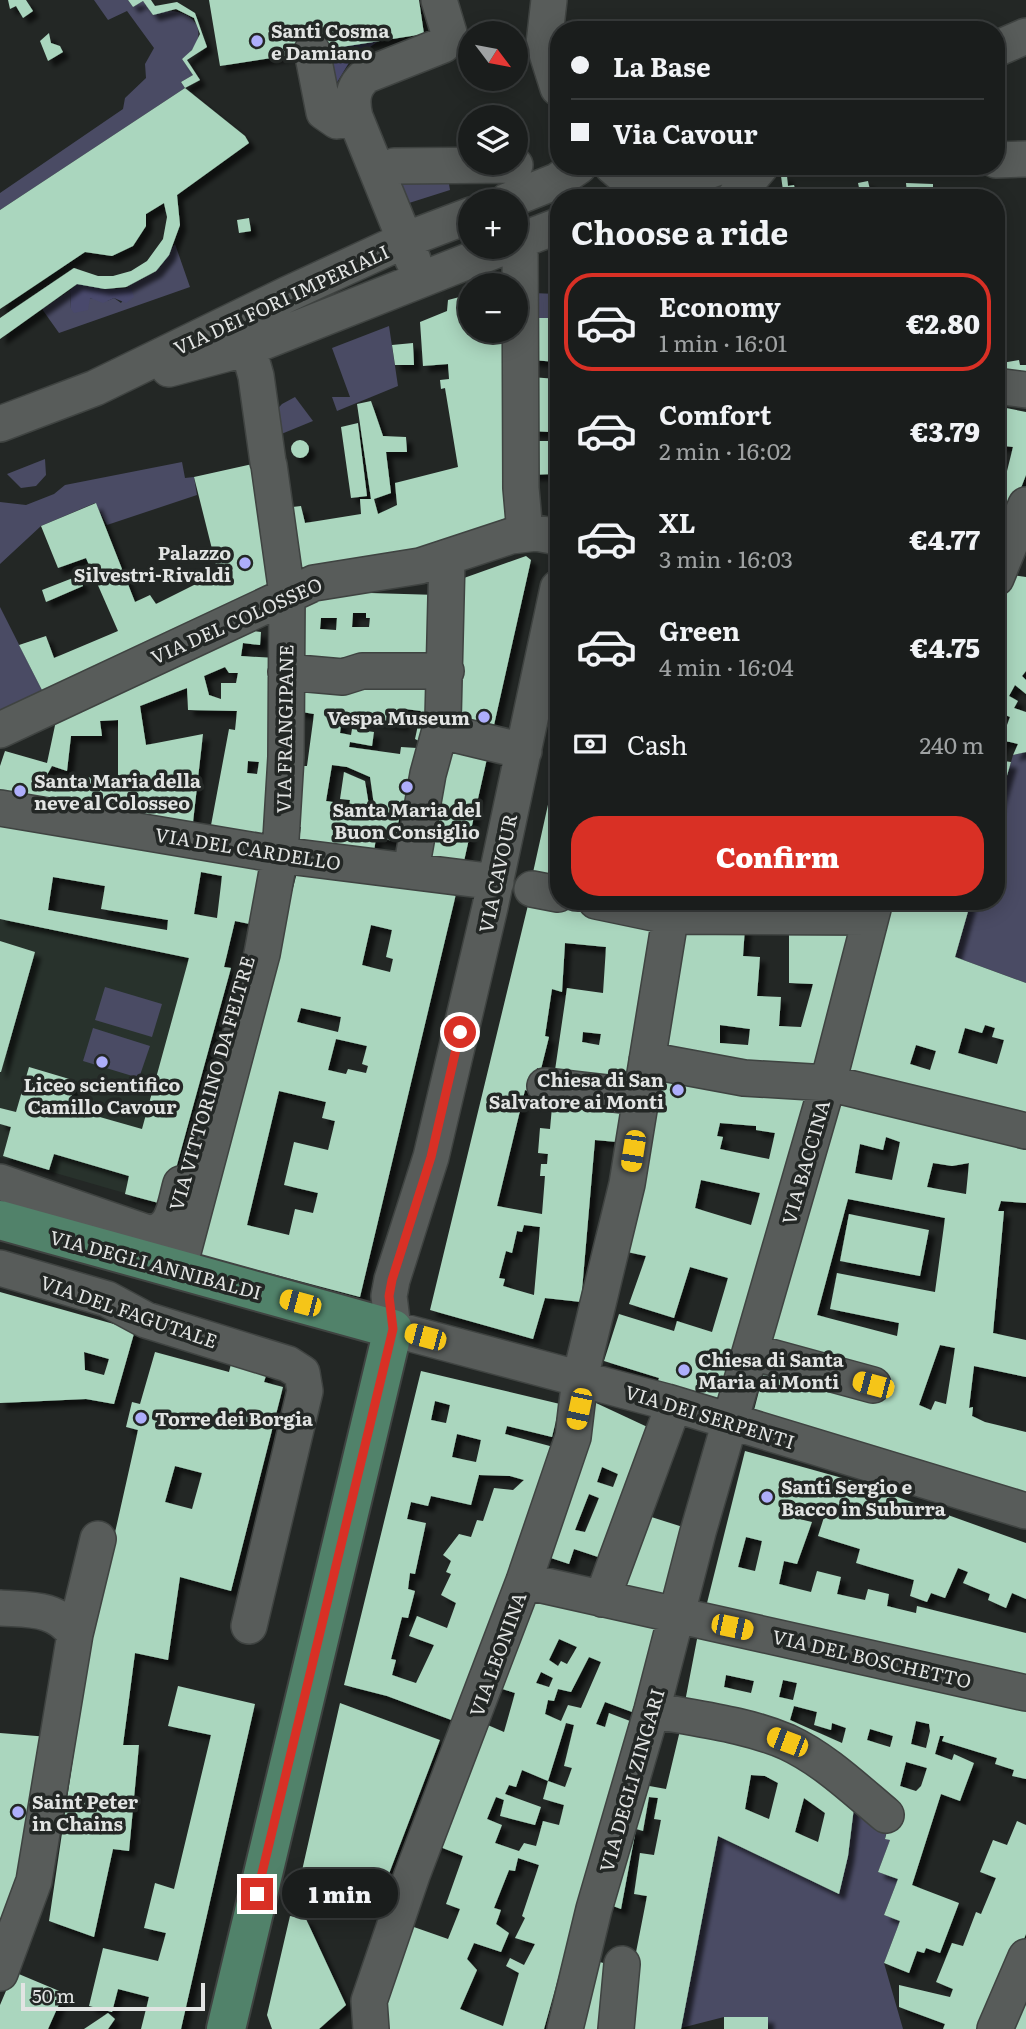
<!DOCTYPE html>
<meta charset="utf-8">
<style>
body{margin:0;font-family:Literata,serif;background:#232625;color:#f1f3f6;height:100vh;display:flex;flex-direction:column;font-size:26px;white-space:nowrap}
*{box-sizing:border-box;margin:0}
p{font-size:23px;color:#9fa2a3}
.icon{flex:none;width:38px;height:38px;fill:none;stroke:currentColor;stroke-width:2;stroke-linecap:round;stroke-linejoin:round}
.map{position:relative;flex:1;overflow:hidden}
.side{position:absolute;left:550px;top:189px;width:455px;height:721px;display:flex;flex-direction:column;background:#1a1d1c;border-radius:28px;box-shadow:0 4px 18px #0003,0 0 0 2px #383b3b}
.side>*{flex:none}
.top-card{position:absolute;left:550px;top:21px;width:455px;height:154px;border-radius:28px;box-shadow:0 4px 18px #0003,0 0 0 2px #383b3b;display:grid;align-content:center;height:154px;padding:0 21px;background:#1a1d1c}
.needle{width:46px;rotate:122deg}
.buttons{position:absolute;left:458px;top:21px;display:grid;gap:14px}
.buttons a{display:grid;place-items:center;width:70px;height:70px;border-radius:50%;background:#1a1d1c;box-shadow:0 4px 18px #0003,0 0 0 2px #383b3b;font-size:35px}
.scale{position:absolute;left:21px;bottom:18px;width:184px;box-sizing:border-box;padding-left:7px;border:4px solid #e2e4e3;border-top:0;font-size:19px;line-height:24px;white-space:nowrap;color:#e2e4e3;-webkit-text-stroke:5px #232725;paint-order:stroke}
.end{position:absolute;width:32px;height:32px;margin:-16px;border:9px solid #d93025;background:#fff;box-shadow:0 0 0 4px #fff}
.from{border-radius:50%}
.bubble{position:absolute;height:49px;border-radius:24px;background:#1a1d1c;box-shadow:0 4px 18px #0003,0 0 0 2px #383b3b;font-size:23px;font-weight:800;line-height:49px;text-align:center}
.car{position:absolute;width:21px;height:42px;margin:-21px -10px;border-radius:9px;box-shadow:0 0 5px 2px #0007;background:linear-gradient(#f5c518 24%,#345 0 40%,#f5c518 0 76%,#345 0 86%,#f5c518 0)}
.top-card b{display:flex;align-items:center;gap:24px;height:66px;font-size:26px}
.top-card b+b{border-top:2px solid #383b3b}
.top-card i{width:18px;height:18px;background:#f1f3f6}
ul{padding:0;list-style:none}
li{display:flex;align-items:center;gap:21px;height:98px;margin:0 14px 10px;padding:0 7px;border:4px solid transparent;border-radius:28px}
li div{flex:1}
li b{display:block;font-size:26px}
li em{font-style:normal;font-weight:800}
li.selected{border-color:#d93025}
li>.icon{width:63px;height:63px;stroke-width:1.5}
h2{padding:0 21px;font-size:32px;line-height:84px}
.pay{display:flex;align-items:center;gap:18px;height:77px;padding:0 21px;font-size:26px}
.pay p{margin-inline-start:auto}
.cta{display:flex;gap:14px;margin-top:auto;padding:14px 21px}
.cta a{flex:1;height:80px;border-radius:28px;background:#d93025;color:#fff;font-size:28px;font-weight:800;line-height:80px;text-align:center}
.map>svg:first-child{display:block}
</style>
<div class="map">
<svg width="1026" height="2029" viewBox="0 0 1026 2029">
<defs>
<filter id="shadow"><feDropShadow dx="6" dy="6" stdDeviation="2" flood-color="#0009"/></filter>
</defs>
<rect width="100%" height="100%" fill="#232725"/>
<path fill="#28322c" d="M0 918 231 968 166 1205 0 1157Z"/>
<path fill="#4a4b64" d="M94 0H128L133 7 143 1 153 15C189 0 218 33 182 59L193 75 181 82 185 88 0 210V193L123 109 125 98 146 78 145 64 154 48 127 11 108 20Z
M448 178 450 190 409 203 400 179Z
M175 244 190 287 59 333 42 309 70 290 71 309 89 298 107 301 114 298 121 303 131 289 126 287 156 271Z
M532 293 558 294V318H532Z
M389 326 398 386 337 411 332 397H350L332 348Z
M295 397 313 421 274 437 272 415 282 404Z
M45 459 46 475 36 486 21 488 7 474Z
M182 462 185 478 194 477 197 495 107 525 95 503 41 526 0 564V502L26 505 54 494 65 485Z
M0 607 44 694 0 711Z
M1026 752V983L955 957 971 901H996V815L1013 755Z
M105 987 162 1004 152 1037 95 1020Z
M93 1028 150 1046 139 1078 83 1061Z
M855 1799 889 1823 885 1838 890 1840 878 1872 898 1879 884 1915 900 1921 884 1963 903 2029H768V2017H724L681 2028 718 1836 839 1894Z"/>
<path fill="#49496c" d="M380 40 350 61 336 84 324 49Z
M77 284 105 289 131 288 134 297 126 303 114 298 103 303 90 298 88 310 74 313 71 309 70 290Z"/>
<path fill="#aad6be" fill-rule="evenodd" filter="url(#shadow)" d="M8 0H26L33 11 23 18 16 6 10 9Z
M128 0H151L155 6 177 2 195 13 207 47 187 60 200 80 185 88 181 82 193 75 182 59 192 50 200 34 194 18 176 9 153 15 143 1 133 7Z
M209 0H419L424 34 220 66Z
M49 33 51 43 60 46 63 52 48 61 40 41Z
M185 88 245 136 249 143 177 195 180 225 169 255 156 271 126 287 105 289 77 284 0 339V318L74 268 98 276H113L131 271 147 261 163 239 167 217 164 203 146 214V226L133 246 112 256 85 252 0 309V210Z
M781 176H787L788 186 794 185 796 193 787 194 788 198H784Z
M868 181 870 190 867 191 868 196 861 197 858 183Z
M906 183 933 184V196L920 198V192L907 194Z
M249 218 251 231 239 233 237 220Z
M471 294V331H513L516 514 427 549 294 573 284 508 301 506 305 523 361 514 360 499H371L357 404 371 401 383 436 406 437 407 452H386L391 493 374 499 378 514 397 505 395 483 458 467 445 388 441 389 440 380 449 379 448 364 423 366 420 322 447 311 448 300Z
M532 318H558V362L531 360Z
M413 343 414 365H395L392 345Z
M1019 360 1020 365H1026V372L996 376V364Z
M531 377 557 379 550 432 530 431Z
M996 406 1026 412V475L996 552V472L1006 475 1013 447 996 445Z
M358 423 367 496 351 498 341 427Z
M291 449a9 9 0 1 1 18 0a9 9 0 1 1-18 0Z
M529 441H556L553 474 529 475Z
M257 463 279 588 44 694 19 645 46 636 54 658 118 631 86 558 58 568 41 526 96 503 135 602 150 595 156 604 218 573 194 477Z
M526 556 531 560 492 734 454 726 464 578Z
M1005 574 1026 577V671L1022 676 1026 680V694L1015 685 1009 696 1018 701 1014 708 1026 712V752L1013 755 1018 744 1010 742 1004 741 999 752 996 750V726L1007 725 1010 717 996 711V599Z
M78 576 83 586 46 602 42 590Z
M302 591 438 595 436 656 335 659 299 663ZM353 613H366V618H370L369 627H352ZM321 618H337L336 630 320 629Z
M245 630 261 632 260 645 243 643 241 656 277 658 267 845 209 836 229 729 235 730 237 711 188 710 187 688 140 706 146 745 203 734 192 831 0 800V766L5 751 47 763 57 716ZM225 667 229 673H238L236 683H221V699L209 695 204 676ZM118 720V782L74 775 72 786 43 782 52 766 67 771 71 736H102L100 721ZM248 761 259 762 257 774 247 773Z
M300 680 327 689 353 693 355 681 435 685 427 745 415 739 421 711 405 709 403 725 342 717 340 733 351 735 352 729 374 732 372 746 350 742 349 747 400 754 401 747 417 748V820L399 819 395 841 376 838 373 858 298 847 301 827 287 826 295 766H307L314 714 296 711ZM332 765 347 767 370 777 376 819 371 818 365 781 344 772 340 799 350 800 348 815 338 814 340 803 326 801Z
M447 745 488 754 462 870 421 861Z
M997 760 1011 762 996 812V762Z
M557 764H558V884L532 877Z
M0 816 268 865 260 926 235 921 224 967 231 968 166 1205 125 1194 129 1176 54 1154 49 1170 3 1156 11 1127 0 1124V1108L16 1112 29 1067 76 1081 68 1108 142 1129 189 958 0 919ZM201 872 222 876 217 918 194 914ZM53 877 105 886 101 909 168 920 167 930 48 910Z
M298 869 456 894 360 1297 196 1254ZM371 925 392 930 386 957 393 959 390 972 362 965ZM301 1008 341 1017 338 1032 297 1022ZM336 1039 367 1046 362 1064 368 1066 366 1073 348 1069 346 1074 328 1070ZM279 1091 326 1102 322 1118 335 1121 328 1150 294 1142 284 1185 318 1193 313 1213 295 1209 289 1235 247 1225Z
M529 901 658 921 633 1088 554 1077 567 988 603 993 606 947 565 943 562 992 552 989 545 1036 549 1037 541 1069 537 1068 532 1092 525 1090 497 1206 542 1214 545 1176H540L541 1164H547L548 1154 538 1153 540 1128 550 1129 553 1096 632 1103 628 1143 595 1140 581 1302 545 1298 533 1339 430 1310ZM583 1032 601 1034 599 1045 582 1042ZM524 1225 540 1227 534 1295 503 1286 505 1279 499 1278 506 1251 512 1253 517 1231 522 1232Z
M883 901H971L955 957 1026 983V1121L840 1069ZM985 1025 995 1028 992 1037 1004 1040 997 1064 958 1053 965 1028 982 1033ZM916 1045 936 1051 930 1070 910 1064Z
M679 926 745 927 743 956 760 957 757 996 781 997 779 1026 801 1027 813 984 789 983V928L861 929 820 1076 660 1053ZM720 1025 750 1029 748 1045 720 1043Z
M0 941 35 952 1 1072H0Z
M657 1069 814 1094 724 1408 656 1388 659 1378 604 1361 619 1314 674 1331 677 1321 712 1332 728 1278 690 1267 674 1318 629 1304 646 1256 627 1252ZM720 1123 756 1126V1130L775 1133 769 1159 720 1149 723 1137 717 1136ZM701 1180 760 1193 751 1225 695 1208Z
M837 1094 1026 1143V1203L1001 1201 998 1211H1004L993 1333 1026 1340V1377L974 1366 969 1408 973 1407 972 1416 985 1422 1026 1432V1493L753 1414ZM886 1137 900 1142 892 1180 855 1173 860 1144 883 1150ZM933 1163 952 1166 969 1163 966 1194 927 1187ZM848 1199 945 1218 935 1292 837 1273 830 1309 899 1323 897 1336 817 1315ZM940 1345 955 1348 946 1404 935 1401 931 1410 919 1405Z
M849 1214 929 1230 920 1276 840 1261Z
M0 1292 135 1330 114 1404 86 1399 0 1403ZM84 1352 109 1359 104 1375 85 1370Z
M155 1352 229 1372 233 1356 269 1366 264 1382 283 1387 231 1591 180 1577 168 1660 135 1653 123 1745H139L129 1851 113 1849 94 1937 49 1921 90 1644 138 1430 126 1427 132 1402 140 1404ZM175 1466 202 1473 192 1509 165 1502Z
M421 1371 560 1404 552 1437 507 1426 505 1434 561 1449 462 1724 387 1696 344 1685ZM435 1401 450 1405 446 1423 431 1420ZM457 1434 481 1440 476 1462 452 1457ZM479 1475 510 1476 524 1480 513 1490 494 1488 483 1521 477 1520 471 1537 459 1534 443 1555 451 1561 446 1572 451 1574 441 1595 456 1603 447 1628 417 1616 409 1636 434 1645 416 1683 392 1675 396 1660 391 1659 402 1617 408 1618 415 1591 408 1589 410 1573 415 1574 426 1523 407 1519 411 1502 428 1506 431 1496 471 1505Z
M596 1403 656 1431 604 1559 574 1549 569 1564 542 1555ZM602 1467 618 1474 613 1487 597 1482ZM589 1494 599 1498 585 1532 575 1530Z
M745 1451 853 1481 1026 1543V1599L1012 1593 1006 1608 988 1600 990 1594 963 1583 968 1572 958 1568 945 1598 931 1593 927 1602 910 1596 914 1580 856 1563 860 1549 818 1536 825 1514 799 1506 795 1518 812 1522 797 1564 784 1561 779 1584 811 1592 817 1571 841 1577 837 1594 865 1600 868 1589 889 1594 887 1606 916 1613 917 1606 1026 1633V1680L706 1607ZM746 1537 762 1541 755 1571 738 1567Z
M645 1515 686 1528 666 1599 620 1590Z
M529 1599 657 1628 632 1712 605 1702 596 1724 605 1727 609 1713 630 1721 544 2029H387L377 2012 411 1926 448 1939 460 1909 446 1904 463 1856 435 1845 483 1723 504 1732 515 1693 496 1687ZM559 1639 577 1647 567 1664 561 1661 558 1666 549 1660ZM589 1657 601 1662 581 1708 568 1705 561 1721 545 1714 548 1700 554 1701 558 1689 571 1692ZM541 1672 553 1678 549 1687 536 1683ZM566 1723 574 1725 564 1766 572 1768 565 1787 548 1781ZM522 1770 548 1781 543 1799 564 1805 559 1825 543 1821 536 1846 524 1843 519 1851 495 1843 502 1825 487 1819 496 1797 504 1800 500 1816 535 1825 541 1807 505 1794 509 1785 516 1787ZM518 1858 539 1865 522 1916 525 1918 515 1938 535 1944 524 1965 510 1958 506 1966 519 1973 503 2026 460 2009 477 1970 467 1959 474 1943 501 1952 509 1933 496 1924 501 1910 494 1908 509 1870 515 1871Z
M698 1634 1026 1706V1779L1012 1776 1014 1770 995 1764 997 1758 942 1741 944 1736H940L935 1754 952 1760 954 1754 974 1763 960 1801 941 1794 912 1885 959 1903 940 1953 926 1948 924 1953 917 1951 909 1973 884 1963 900 1921 884 1915 898 1879 878 1872 890 1840 885 1839 892 1812 684 1707ZM726 1675 754 1681 751 1693 724 1687ZM783 1680 797 1683 793 1700 779 1697ZM794 1706 817 1712 814 1725 831 1730 832 1723 846 1728 842 1743 790 1720ZM916 1721 929 1724 930 1731 926 1748 911 1744ZM870 1729 893 1736 890 1747 867 1740ZM906 1762 927 1768 921 1786 916 1791 900 1786Z
M178 1686 255 1704 181 2029H141L149 1997 118 1989 112 2012 89 2006 103 1948 158 1961 166 1933 144 1928 155 1883 174 1889 211 1735 168 1726Z
M340 1703 440 1740 374 1913 296 1897Z
M682 1722 770 1742 855 1799 848 1856 839 1894 718 1836 681 2029H621L647 1896 634 1894 640 1853 654 1855 661 1820 654 1819 658 1798 649 1797 643 1831 636 1829 621 1909 605 1903 620 1827 636 1829 644 1785 666 1789ZM751 1775 765 1776 778 1783 769 1819 745 1809ZM804 1798 825 1813 818 1842 795 1832Z
M0 1733 49 1737 25 1888 0 1948Z
M1017 1821 1026 1825V1934L987 2029H943L945 2024 899 2007V1985L950 1997 953 1989 936 1982 952 1943 963 1946 976 1912 981 1914 996 1878 980 1872 993 1840 1007 1845Z
M290 1916 306 1919 346 2005 319 2029H272L267 2015Z
M592 1960 611 1965 607 2029H577Z
M14 1972 64 1993 48 2029H0V2005Z
M1026 1990V2029H1009Z
M108 2013 115 2019 108 2029H84Z
M724 2017H768V2029H724Z"/>
<g fill="none" stroke-linecap="round" stroke-linejoin="round">
<g stroke="#3f4341" stroke-width="38">
<path id="minor" d="M549 0 544 44 558 88
M996 49 1026 36
M312 51 324 112 337 121 355 117
M996 160 1026 159
M394 166 515 165
M612 166 626 178 637 196
M633 198 722 166
M734 198 761 166
M507 201 557 181 579 166
M520 241 521 488 525 533
M516 242 558 226
M413 260 355 117C351 100 352 86 367 75L443 45 449 33 439 0
M248 348 256 376 268 462
M169 369 248 348 504 247
M996 386 1026 390
M0 424 95 388 288 294 405 240 471 215
M996 578 1026 505
M286 672 343 677 362 671H446
M0 730 314 583 420 566 511 536 536 533 558 537
M441 731 524 751
M0 808 280 855 496 882
M411 870 428 774 443 719 447 558
M532 889 558 894
M596 901 668 916 869 917
M647 1060 744 1078 828 1083 1026 1131
M545 1086 641 1097
M0 1182 148 1233C174 1233 175 1204 181 1184
M0 1268 107 1299 146 1320 288 1364 302 1373 305 1391 249 1626
M178 1271 262 954 280 855 286 757 287 594 269 465
M393 1329 389 1296 392 1280 431 1157 490 907 558 588
M393 1329 667 1402 1026 1511
M752 1352 873 1385
M524 1581 1026 1693
M602 1599 674 1404
M0 1608C30 1610 56 1607 75 1634
M652 1710C697 1719 745 1724 787 1742 824 1759 856 1790 886 1815
M0 1973 34 1881 75 1634 98 1539
M371 2029 369 2001 412 1875 524 1581 573 1437 580 1378 627 1184 673 901
M565 2029 594 1909 652 1710 698 1532 828 1083 875 901
M616 2029 622 1964
M995 2029 1026 1957"/>
</g>
<g stroke="#3f4341" stroke-width="42">
<path id="major" d="M0 1220 393 1329 226 2029"/>
</g>
<use href="#minor" stroke="#585c5a" stroke-width="35"/>
<use href="#major" stroke="#51826a" stroke-width="38"/>
</g>
<g fill="none" stroke-linecap="round" stroke-linejoin="round">
<path stroke="#d93025" stroke-width="9" d="M257 1894 393 1329 389 1296 392 1280 431 1157 460 1032"/>
</g>
<g fill="#aeaefb" stroke="#232725" stroke-width="2.5">
<circle cx="257" cy="41" r="7"/>
<circle cx="245" cy="563" r="7"/>
<circle cx="484" cy="717" r="7"/>
<circle cx="407" cy="787" r="7"/>
<circle cx="20" cy="791" r="7"/>
<circle cx="102" cy="1062" r="7"/>
<circle cx="678" cy="1090" r="7"/>
<circle cx="684" cy="1370" r="7"/>
<circle cx="141" cy="1418" r="7"/>
<circle cx="767" cy="1497" r="7"/>
<circle cx="18" cy="1812" r="7"/>
</g>
<g text-anchor="middle" dominant-baseline="central" stroke-width="7" stroke-linejoin="round" paint-order="stroke">
<g font-size="19" font-weight="bold" fill="#e2e4e3" stroke="#232725" text-anchor="start">
<text x="271" y="30">Santi Cosma<tspan x="271" dy="22">e Damiano</tspan></text>
<text x="231" y="552" text-anchor="end">Palazzo<tspan x="231" dy="22">Silvestri-Rivaldi</tspan></text>
<text x="470" y="717" text-anchor="end">Vespa Museum</text>
<text x="34" y="780">Santa Maria della<tspan x="34" dy="22">neve al Colosseo</tspan></text>
<text x="407" y="809" text-anchor="middle">Santa Maria del<tspan x="407" dy="22">Buon Consiglio</tspan></text>
<text x="664" y="1079" text-anchor="end">Chiesa di San<tspan x="664" dy="22">Salvatore ai Monti</tspan></text>
<text x="102" y="1084" text-anchor="middle">Liceo scientifico<tspan x="102" dy="22">Camillo Cavour</tspan></text>
<text x="698" y="1359">Chiesa di Santa<tspan x="698" dy="22">Maria ai Monti</tspan></text>
<text x="155" y="1418">Torre dei Borgia</text>
<text x="781" y="1486">Santi Sergio e<tspan x="781" dy="22">Bacco in Suburra</tspan></text>
<text x="32" y="1801">Saint Peter<tspan x="32" dy="22">in Chains</tspan></text>
</g>
<g font-size="19" fill="#e2e4e3" stroke="#232725">
<text transform="translate(281 299) rotate(-25)">VIA DEI FORI IMPERIALI</text>
<text transform="translate(236 620) rotate(-24)">VIA DEL COLOSSEO</text>
<text transform="translate(284 729) rotate(-89)">VIA FRANGIPANE</text>
<text transform="translate(248 848) rotate(9)">VIA DEL CARDELLO</text>
<text transform="translate(497 873) rotate(-78)">VIA CAVOUR</text>
<text transform="translate(211 1083) rotate(-74)">VIA VITTORINO DA FELTRE</text>
<text transform="translate(805 1162) rotate(-74)">VIA BACCINA</text>
<text transform="translate(156 1264) rotate(15)">VIA DEGLI ANNIBALDI</text>
<text transform="translate(129 1311) rotate(19)">VIA DEL FAGUTALE</text>
<text transform="translate(710 1416) rotate(17)">VIA DEI SERPENTI</text>
<text transform="translate(497 1654) rotate(-70)">VIA LEONINA</text>
<text transform="translate(872 1658) rotate(13)">VIA DEL BOSCHETTO</text>
<text transform="translate(631 1780) rotate(-74)">VIA DEGLI ZINGARI</text>
</g>
</g>
</svg>
<div class="buttons">
<a><svg class="needle" viewBox="-14 -14 28 28"><path d="M0-13l5 13h-10z" fill="#e53935"/><path d="M0 13l5-13h-10z" fill="#9fa2a3"/></svg></a>
<a><svg class="icon" aria-label="layers" viewBox="0 0 24 24"><path d="M12 4l9 5-9 5-9-5zM3 14l9 5 9-5"/></svg></a>
<a>+</a>
<a>−</a>
</div>
<div class="scale">50 m</div>
<i class="end from" style="left:460px;top:1032px"></i>
<i class="end" style="left:257px;top:1894px"></i>
<div class="bubble" style="left:282px;top:1869px;width:116px">1 min</div>
<i class="car" style="left:633px;top:1151px;rotate:189deg"></i>
<i class="car" style="left:300px;top:1303px;rotate:285deg"></i>
<i class="car" style="left:425px;top:1337px;rotate:285deg"></i>
<i class="car" style="left:873px;top:1385px;rotate:285deg"></i>
<i class="car" style="left:579px;top:1409px;rotate:192deg"></i>
<i class="car" style="left:732px;top:1627px;rotate:102deg"></i>
<i class="car" style="left:787px;top:1742px;rotate:291deg"></i>
<div class="top-card">
<b><i class="from"></i>La Base</b>
<b><i></i>Via Cavour</b>
</div>
<section class="side">
<h2>Choose a ride</h2>
<ul>
<li class="selected"><svg class="icon" aria-label="car" viewBox="0 0 24 24"><path d="M5 17H2v-5l4-1 3-4h7l3 4 3 1v5h-3M9 17h6M6 11h13"/><circle cx="7" cy="17" r="2"/><circle cx="17" cy="17" r="2"/></svg><div><b>Economy</b><p>1 min · 16:01</p></div><em>€2.80</em></li>
<li><svg class="icon" aria-label="car" viewBox="0 0 24 24"><path d="M5 17H2v-5l4-1 3-4h7l3 4 3 1v5h-3M9 17h6M6 11h13"/><circle cx="7" cy="17" r="2"/><circle cx="17" cy="17" r="2"/></svg><div><b>Comfort</b><p>2 min · 16:02</p></div><em>€3.79</em></li>
<li><svg class="icon" aria-label="car" viewBox="0 0 24 24"><path d="M5 17H2v-5l4-1 3-4h7l3 4 3 1v5h-3M9 17h6M6 11h13"/><circle cx="7" cy="17" r="2"/><circle cx="17" cy="17" r="2"/></svg><div><b>XL</b><p>3 min · 16:03</p></div><em>€4.77</em></li>
<li><svg class="icon" aria-label="car" viewBox="0 0 24 24"><path d="M5 17H2v-5l4-1 3-4h7l3 4 3 1v5h-3M9 17h6M6 11h13"/><circle cx="7" cy="17" r="2"/><circle cx="17" cy="17" r="2"/></svg><div><b>Green</b><p>4 min · 16:04</p></div><em>€4.75</em></li>
</ul>
<div class="pay"><svg class="icon" aria-label="cash" viewBox="0 0 24 24"><path d="M3 7h18v10H3z"/><circle cx="12" cy="12" r="2"/></svg>Cash<p>240 m</p></div>
<div class="cta"><a>Confirm</a></div>
</section>
</div>
